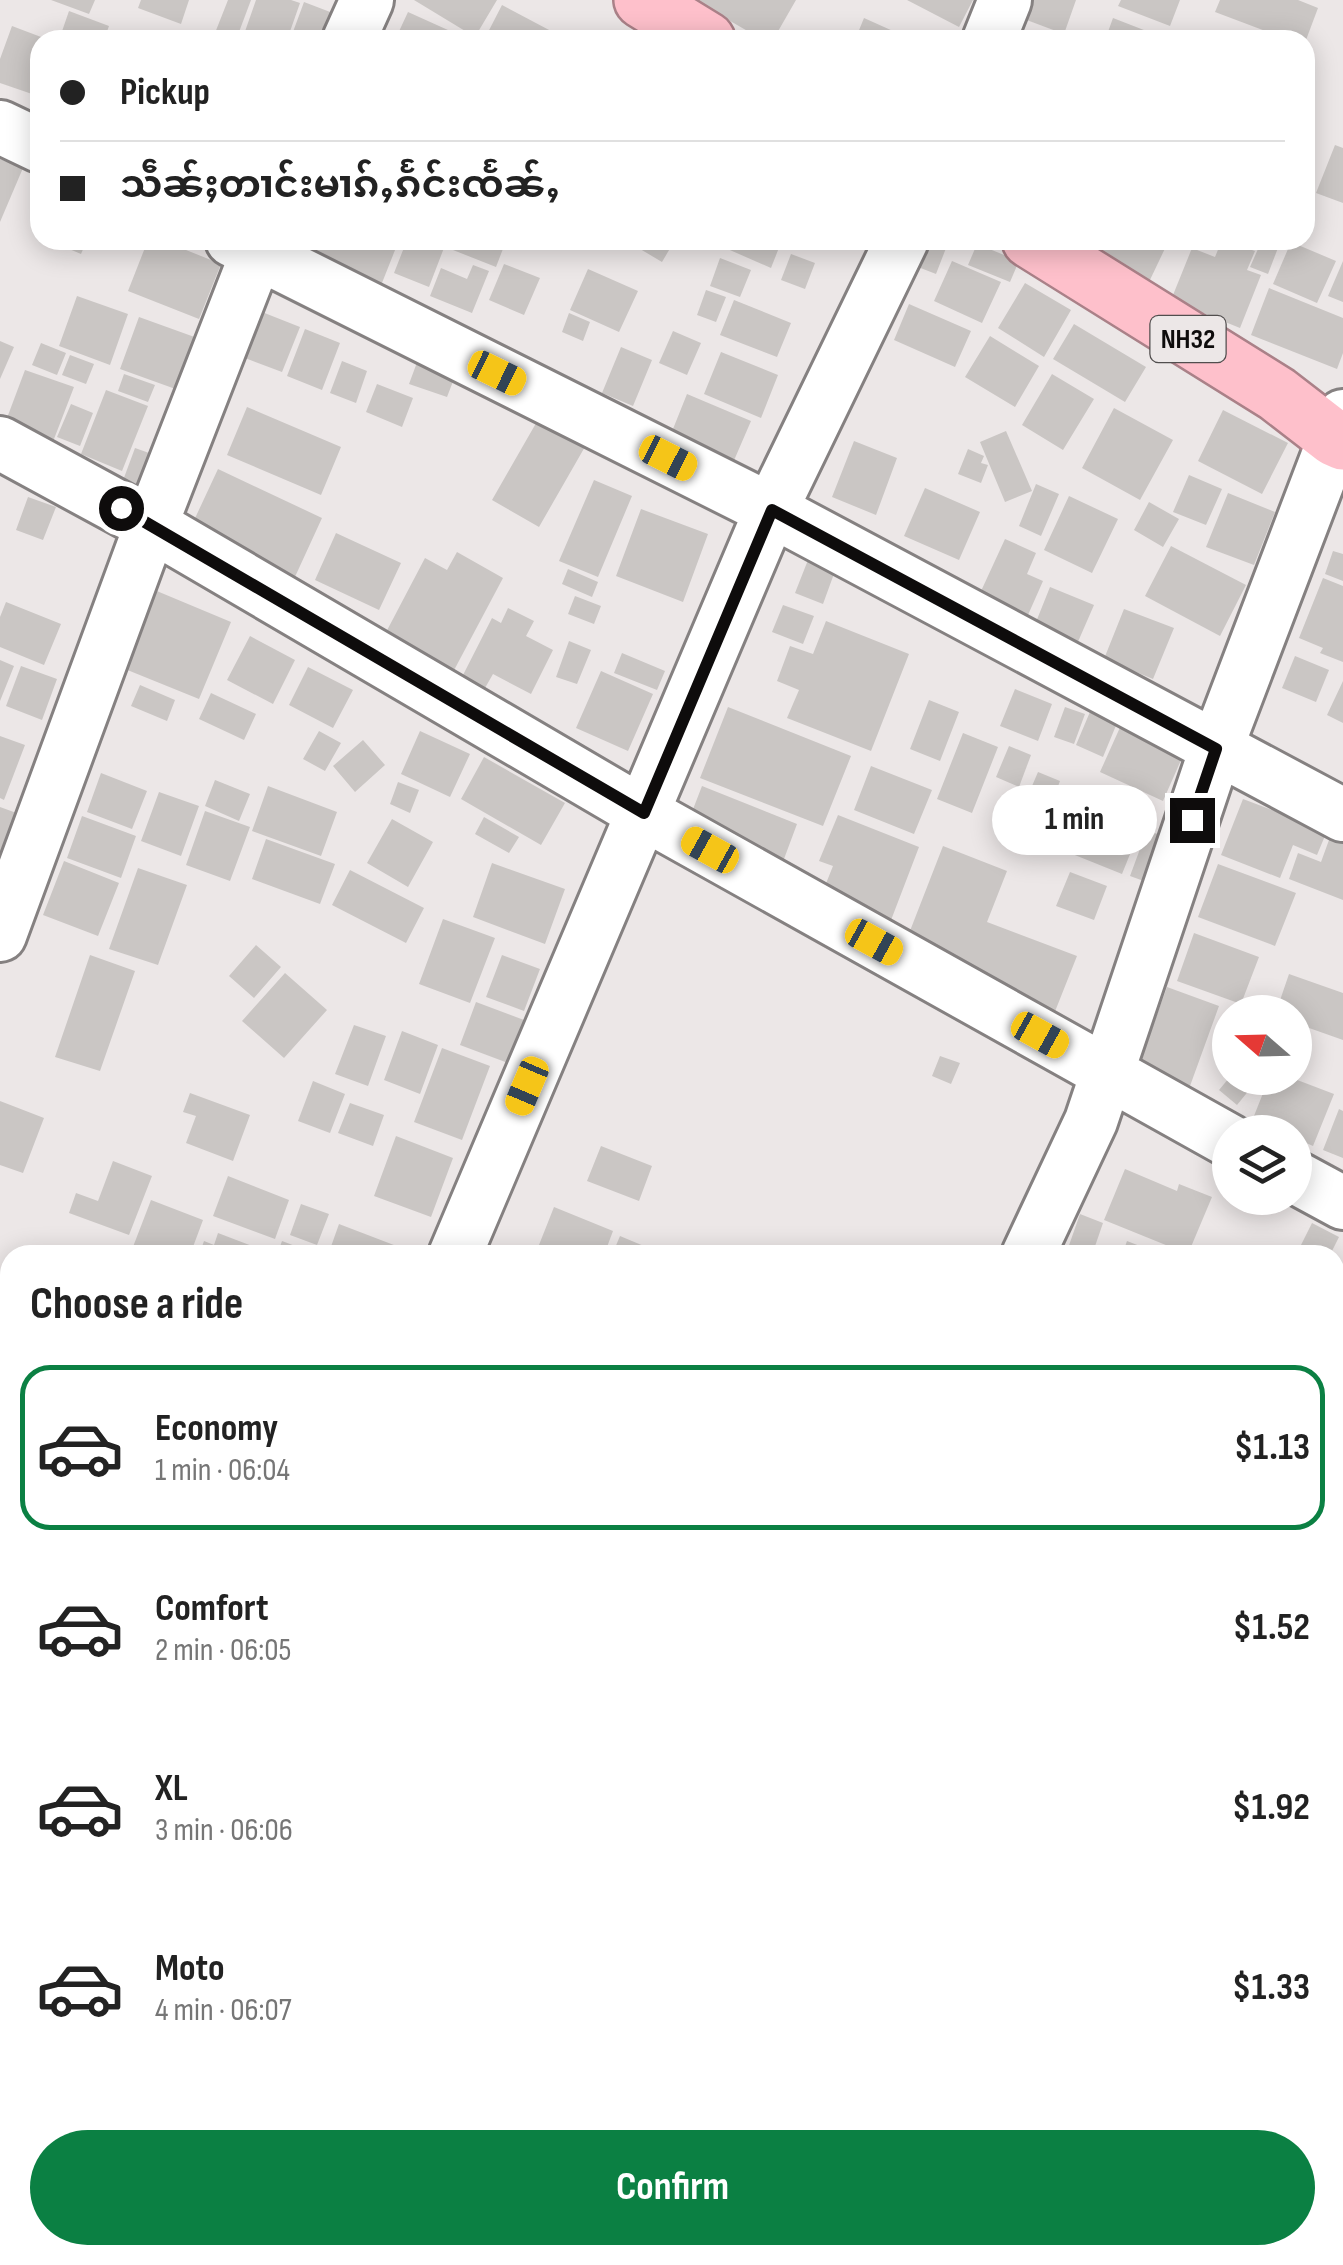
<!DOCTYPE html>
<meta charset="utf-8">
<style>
body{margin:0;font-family:"Sofia Sans Condensed","Noto Sans Myanmar",sans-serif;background:#f6f6f6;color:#222;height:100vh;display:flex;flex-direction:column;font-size:38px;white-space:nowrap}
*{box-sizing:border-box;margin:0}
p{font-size:32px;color:#767676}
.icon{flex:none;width:55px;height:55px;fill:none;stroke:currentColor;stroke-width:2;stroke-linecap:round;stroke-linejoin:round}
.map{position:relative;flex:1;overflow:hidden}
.panel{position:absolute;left:0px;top:1245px;width:1345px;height:1020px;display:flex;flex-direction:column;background:#fff;border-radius:30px 30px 0 0;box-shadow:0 5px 25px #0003}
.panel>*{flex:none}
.hud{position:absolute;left:30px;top:30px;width:1285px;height:220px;border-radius:30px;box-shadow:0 5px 25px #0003;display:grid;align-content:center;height:220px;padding:0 30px;background:#fff}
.needle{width:65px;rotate:290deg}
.controls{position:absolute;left:1212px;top:995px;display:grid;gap:20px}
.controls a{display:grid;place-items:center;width:100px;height:100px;border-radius:50%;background:#fff;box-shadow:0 5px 25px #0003;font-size:50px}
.end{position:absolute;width:45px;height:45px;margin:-22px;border:12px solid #0e0c0c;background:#fff;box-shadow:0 0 0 5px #fff}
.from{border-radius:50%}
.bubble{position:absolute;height:70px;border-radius:35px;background:#fff;box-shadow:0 5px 25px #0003;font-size:32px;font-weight:700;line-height:70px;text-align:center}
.car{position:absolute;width:30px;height:60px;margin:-30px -15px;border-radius:12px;box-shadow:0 0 8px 2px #0007;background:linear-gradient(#f5c518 24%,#345 0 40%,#f5c518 0 76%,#345 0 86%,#f5c518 0)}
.hud b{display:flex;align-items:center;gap:35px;height:95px;font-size:38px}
.hud b+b{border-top:2px solid #e0e0e0}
.hud i{width:25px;height:25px;background:#222}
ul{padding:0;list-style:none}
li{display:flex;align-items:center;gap:30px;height:165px;margin:0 20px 15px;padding:0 10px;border:5px solid transparent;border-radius:30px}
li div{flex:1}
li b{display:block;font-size:38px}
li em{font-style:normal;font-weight:700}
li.active{border-color:#0b8043}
li>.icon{width:90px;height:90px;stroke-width:1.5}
h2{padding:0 30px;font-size:45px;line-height:120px}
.cta{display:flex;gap:20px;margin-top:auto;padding:20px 30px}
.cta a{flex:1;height:115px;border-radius:60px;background:#0b8043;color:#fff;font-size:40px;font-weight:700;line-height:115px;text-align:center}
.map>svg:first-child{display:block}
</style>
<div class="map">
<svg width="1343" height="2265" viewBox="0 0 1343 2265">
<rect width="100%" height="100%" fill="#ece7e7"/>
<path fill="#cac6c4" d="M51 0H95L89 14Z
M141 0H189L181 24 138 8Z
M228 0H251L236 40 215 33Z
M256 0H291L300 3 287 40H242Z
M414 0H497L475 37Z
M694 0H796L773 40H763Z
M907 0H973L959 27Z
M1031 0H1076L1064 34 1024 19Z
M1121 0H1180L1170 26 1118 6Z
M1220 0H1298L1318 8 1306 40H1289L1215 12Z
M304 2 338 15 329 40H290Z
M502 5 568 40H484Z
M69 11 109 26 104 40H59Z
M408 12 459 35 457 40H395Z
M864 18 913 40H855Z
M1113 18 1149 32 1145 40H1105Z
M12 26 49 40H40V71L32 94 0 83V59Z
M1335 145 1343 148V203L1316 193Z
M0 159 23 168 0 222Z
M48 240H87L81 254Z
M148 240H161L221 264 199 319 128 291Z
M298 240H399L380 288 292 253Z
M407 240H447L429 287 394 273Z
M457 240H504L506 241 496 267 453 250Z
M625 240H675L662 262Z
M726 240H782L771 268 723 247Z
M929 240H941L948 243 936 274 918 267Z
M1064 240H1169L1149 282Z
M1222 240 1255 251 1247 270 1261 275 1240 328 1171 300 1192 248 1215 257Z
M1236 240H1281L1268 274 1250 267 1258 249Z
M1291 242 1336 261 1317 303 1273 284Z
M977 244 1019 261 1010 282 968 265Z
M791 254 815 263 805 289 781 280Z
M720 258 751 270 740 297 710 286Z
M952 261 1001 282 982 323 934 301Z
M1343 261V302L1328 296Z
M504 264 540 278 524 315 489 300Z
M473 265 489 271 472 313 430 296 441 268 467 279Z
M588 269 638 291 619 332 570 310Z
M1025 283 1071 310 1044 357 998 328Z
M1269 288 1343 318V353L1337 369 1251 335Z
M706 290 726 297 716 322 697 315Z
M77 296 128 314 110 365 59 346Z
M734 300 791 323 777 357 720 335Z
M909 304 971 331 955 367 894 340Z
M262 312 300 327 282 372 245 358Z
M569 313 590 322 583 341 562 332Z
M139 317 200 339 181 391 120 369Z
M1074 324 1146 367 1125 402 1053 359Z
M305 329 340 343 322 390 287 376Z
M673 331 701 343 687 375 659 363Z
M990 336 1039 366 1015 407 965 377Z
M0 341 14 347 0 379Z
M41 343 66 353 57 375 32 365Z
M621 347 652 360 633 406 602 393Z
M721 352 778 375 761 418 704 394Z
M70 355 94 364 86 384 62 375Z
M419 357 457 371 447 397 409 384Z
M342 361 367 371 356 403 330 393Z
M25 370 74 387 49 452 1 434Z
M124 374 155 385 148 402 118 391Z
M1052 374 1094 399 1063 450 1022 425Z
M377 384 413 398 402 427 366 412Z
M106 390 148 406 122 471 81 454Z
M687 394 751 421 732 465 669 439Z
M71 404 93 413 80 446 57 437Z
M247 407 341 447 321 495 227 455Z
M1114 408 1173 440 1140 500 1082 468Z
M1223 410 1288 443 1262 494 1198 461Z
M539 418 586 445 539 527 492 500Z
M1006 431 1032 491 1005 502 980 442Z
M854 441 897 458 876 515 832 497Z
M135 448 166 459 149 506 118 494Z
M968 449 984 456 981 463 988 465 981 483 958 474Z
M218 469 322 518 294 579 190 529Z
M1189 475 1222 489 1206 525 1173 512Z
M594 480 632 496 598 577 559 561Z
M1036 484 1059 494 1041 536 1019 526Z
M925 488 980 512 959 560 904 536Z
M1228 493 1275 512 1254 565 1206 547Z
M1069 496 1118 519 1092 573 1044 550Z
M28 497 56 507 43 540 16 530Z
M1149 502 1179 519 1163 547 1134 530Z
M641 509 708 534 683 602 616 576Z
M336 533 401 563 379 610 315 580Z
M1005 539 1036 553 1027 574 1043 581 1024 624 976 602Z
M1171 546 1246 585 1220 636 1145 596Z
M1333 551 1343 554V581L1325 574Z
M457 552 503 578 452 674 383 638 425 558 447 570Z
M808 560 835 571 823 604 795 593Z
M568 569 598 582 592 597 562 584Z
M1323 578 1343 586V662L1320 653 1323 648 1299 638Z
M1050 587 1094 605 1077 644 1034 627Z
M152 589 231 622 199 699 120 667Z
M575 596 601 606 594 624 568 614Z
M6 602 61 624 44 665 0 647V617Z
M783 605 814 616 803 644 772 632Z
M508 608 534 621 526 636 553 650 531 694 493 674 485 688 462 677 492 618 501 623Z
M1124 609 1174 628 1153 679 1104 659Z
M826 621 909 654 871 751 787 718 799 690 777 681 790 646 813 654Z
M250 636 295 660 273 704 227 680Z
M569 641 591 650 577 684 556 677Z
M622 653 665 671 657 690 614 673Z
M1295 656 1329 670 1316 702 1282 688Z
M0 660 14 666 0 701Z
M21 666 57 679 42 720 6 706Z
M308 667 353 690 333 728 289 705Z
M601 671 653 694 628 751 576 728Z
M1343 681V723L1327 715Z
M140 685 175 700 167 721 131 706Z
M1015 689 1052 704 1038 741 1000 726Z
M211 693 256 714 244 740 199 719Z
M929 700 959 712 940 761 910 749Z
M1095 700 1122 711 1103 757 1076 745Z
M728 707 851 756 823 826 700 778Z
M1065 707 1085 714 1074 744 1054 737Z
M1122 723 1185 751 1163 801 1100 772Z
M319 731 341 743 325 771 303 759Z
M420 731 470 754 450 797 401 774Z
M963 733 998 747 972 813 937 799Z
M0 736 25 745 4 800 0 798Z
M363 740 385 765 355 792 333 766Z
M1009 746 1031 755 1019 787 996 777Z
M484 757 565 803 541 845 461 799Z
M871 766 932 790 914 834 854 810Z
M1038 772 1060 781 1052 802 1029 793Z
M101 773 147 791 132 829 87 812Z
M215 780 250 794 239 821 205 806Z
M398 782 419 790 410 813 390 804Z
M1063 785 1145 817 1122 874 1040 841Z
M268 786 337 812 321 856 252 831Z
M702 786 797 824 781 867 685 830Z
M159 792 199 806 181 856 141 841Z
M1243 799 1327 831 1317 855 1293 845 1280 878 1221 855Z
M0 807 22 815 0 872Z
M205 811 250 827 230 881 186 865Z
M838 815 919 847 888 928 819 901 833 866 819 861Z
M82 816 136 836 121 878 67 858Z
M484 817 519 837 509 853 475 834Z
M392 819 433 842 408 887 367 863Z
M1333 829 1343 833V900L1289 879 1298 853 1321 862Z
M1147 830 1168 838 1152 884 1130 876Z
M266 839 335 864 320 904 252 879Z
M943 846 1007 871 987 922 1077 956 1054 1014 901 954Z
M64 861 119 883 98 936 43 915Z
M492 863 565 889 545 944 473 917Z
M1218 864 1296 893 1275 946 1198 917Z
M138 868 187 885 158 965 109 949Z
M350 870 424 908 406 943 332 905Z
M1070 872 1107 886 1094 920 1056 906Z
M443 919 495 938 470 1003 419 984Z
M1194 933 1259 957 1241 1004 1177 981Z
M256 945 281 967 254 998 229 976Z
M90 955 135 971 100 1071 55 1057Z
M502 955 540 969 524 1011 486 997Z
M285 973 327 1010 284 1058 242 1021Z
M1289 974 1343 993V1040L1295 1023V1012H1276Z
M1167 987 1219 1006 1190 1086 1138 1067Z
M476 1002 524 1020 508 1063 460 1045Z
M354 1025 386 1036 368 1086 335 1074Z
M402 1031 438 1045 420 1094 384 1080Z
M442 1048 490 1066 462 1140 414 1122Z
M940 1056 960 1063 951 1084 932 1076Z
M1229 1078H1259L1237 1105 1219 1090Z
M1269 1078H1292L1334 1094 1313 1146 1295 1138V1132H1280L1252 1121Z
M313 1081 345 1094 330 1133 298 1121Z
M190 1093 250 1115 233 1161 186 1143 196 1116 183 1112Z
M0 1101 44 1118 23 1173 0 1165Z
M350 1103 384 1115 373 1146 338 1133Z
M1339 1109 1343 1111V1158L1323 1150Z
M396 1136 453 1158 431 1217 374 1196Z
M601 1146 652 1166 639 1201 587 1181Z
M113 1161 152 1176 129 1235 69 1213 76 1193 98 1201Z
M1125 1169 1177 1191 1179 1184 1212 1197 1188 1254 1104 1220Z
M228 1176 289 1200 275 1239 213 1216Z
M151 1200 203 1220 190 1255H138L131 1252Z
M301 1204 329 1214 317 1245 290 1235Z
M554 1207 613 1231 604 1255H535Z
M1080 1214 1103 1223 1092 1255H1077L1067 1251Z
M1312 1223 1339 1237 1330 1255H1296Z
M339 1224 420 1255H328Z
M218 1233 268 1252 267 1255H199L204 1241 214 1245Z
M620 1236 651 1249 649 1255H612Z
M282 1241 319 1255H277Z
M1127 1241 1163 1255H1122Z
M10 1305V1374L0 1370V1330Z
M1343 1389V1433L1335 1430V1410Z
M1335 1437 1343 1440V1505L1335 1502Z
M0 1482 10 1486V1540L0 1536Z
M1335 1578 1343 1581V1628L1335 1648Z
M0 1612 10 1617V1677L0 1673Z
M10 1881V1933L0 1929V1906Z
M1335 1905 1343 1908V1950L1335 1947Z
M1335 1953 1343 1956V1993L1335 1990Z
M1335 1995 1343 1998V2058L1335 2055Z
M1335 2145 1343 2148V2212L1335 2209Z
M886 2255H919L916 2265H882Z
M1253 2255H1307L1303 2265H1249Z"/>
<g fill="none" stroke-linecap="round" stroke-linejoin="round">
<g stroke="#858181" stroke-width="58">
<path id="minor" d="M349 40 367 0
M989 40 1005 0
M0 127 40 146
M232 240 771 510 1343 815
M0 443 151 525 643 813 1230 1141
M0 935 151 525 262 240
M1295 1177 1343 1203
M455 1255 771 510 902 240
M1028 1255 1091 1121 1216 749 1343 416
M0 1579 10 1583
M1335 1801 1343 1780
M0 2078 10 2083
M1335 2111 1343 2114
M437 2255 464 2265
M690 2265 694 2255
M1169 2265 1173 2255"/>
</g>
<g stroke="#aa8188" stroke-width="60">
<path id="highway" d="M642 0 707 40
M1030 240 1277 394 1334 438 1343 442"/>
</g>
<use href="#minor" stroke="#fff" stroke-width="52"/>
<use href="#highway" stroke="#fec0cb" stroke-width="55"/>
</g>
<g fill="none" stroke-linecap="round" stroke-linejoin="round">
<path stroke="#0e0c0c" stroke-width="12" d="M121 508 644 813 772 510 1216 749 1192 820"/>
</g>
<g text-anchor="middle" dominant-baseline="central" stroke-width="10" stroke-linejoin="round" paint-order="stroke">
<rect fill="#ece7e7" stroke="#514e4e" stroke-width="2.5" x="1150.5" y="316" width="75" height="46" rx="8"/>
<g font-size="28" font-weight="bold" fill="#0e0c0c">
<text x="1188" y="339">NH32</text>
</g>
</g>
</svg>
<div class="controls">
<a><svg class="needle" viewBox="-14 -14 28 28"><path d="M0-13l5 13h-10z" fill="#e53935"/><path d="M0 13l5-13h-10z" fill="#767676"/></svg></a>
<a><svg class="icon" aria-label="layers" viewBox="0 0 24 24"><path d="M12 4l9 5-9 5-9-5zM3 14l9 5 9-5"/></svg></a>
</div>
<i class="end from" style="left:121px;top:508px"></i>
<i class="end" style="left:1192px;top:820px"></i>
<div class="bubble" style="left:992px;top:785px;width:165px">1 min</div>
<i class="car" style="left:497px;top:373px;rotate:116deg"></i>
<i class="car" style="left:668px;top:458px;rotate:117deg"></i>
<i class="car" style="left:710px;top:850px;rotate:299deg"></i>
<i class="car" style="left:874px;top:942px;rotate:119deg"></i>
<i class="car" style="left:1040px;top:1035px;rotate:119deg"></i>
<i class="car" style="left:527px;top:1086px;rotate:203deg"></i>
<div class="hud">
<b><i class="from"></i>Pickup</b>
<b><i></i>သဵၼ်ႈတၢင်းမၢၵ်ႇၵႅင်းၸႅၼ်ႇ</b>
</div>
<section class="panel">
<h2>Choose a ride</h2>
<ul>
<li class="active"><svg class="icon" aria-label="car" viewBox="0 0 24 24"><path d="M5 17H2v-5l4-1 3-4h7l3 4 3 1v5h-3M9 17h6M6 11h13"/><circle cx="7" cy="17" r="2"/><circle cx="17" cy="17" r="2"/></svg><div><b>Economy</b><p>1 min · 06:04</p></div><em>$1.13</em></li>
<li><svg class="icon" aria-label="car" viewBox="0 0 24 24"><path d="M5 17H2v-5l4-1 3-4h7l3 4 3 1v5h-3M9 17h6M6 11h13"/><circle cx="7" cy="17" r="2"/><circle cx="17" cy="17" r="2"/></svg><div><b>Comfort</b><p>2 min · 06:05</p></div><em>$1.52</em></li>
<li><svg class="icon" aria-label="car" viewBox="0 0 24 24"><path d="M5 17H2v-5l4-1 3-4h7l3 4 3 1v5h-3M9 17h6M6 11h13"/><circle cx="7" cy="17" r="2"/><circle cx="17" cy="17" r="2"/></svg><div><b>XL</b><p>3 min · 06:06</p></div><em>$1.92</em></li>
<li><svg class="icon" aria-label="car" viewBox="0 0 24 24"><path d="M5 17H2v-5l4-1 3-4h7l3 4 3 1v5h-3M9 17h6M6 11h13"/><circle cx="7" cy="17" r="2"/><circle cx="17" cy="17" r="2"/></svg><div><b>Moto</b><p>4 min · 06:07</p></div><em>$1.33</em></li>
</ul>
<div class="cta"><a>Confirm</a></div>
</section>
</div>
